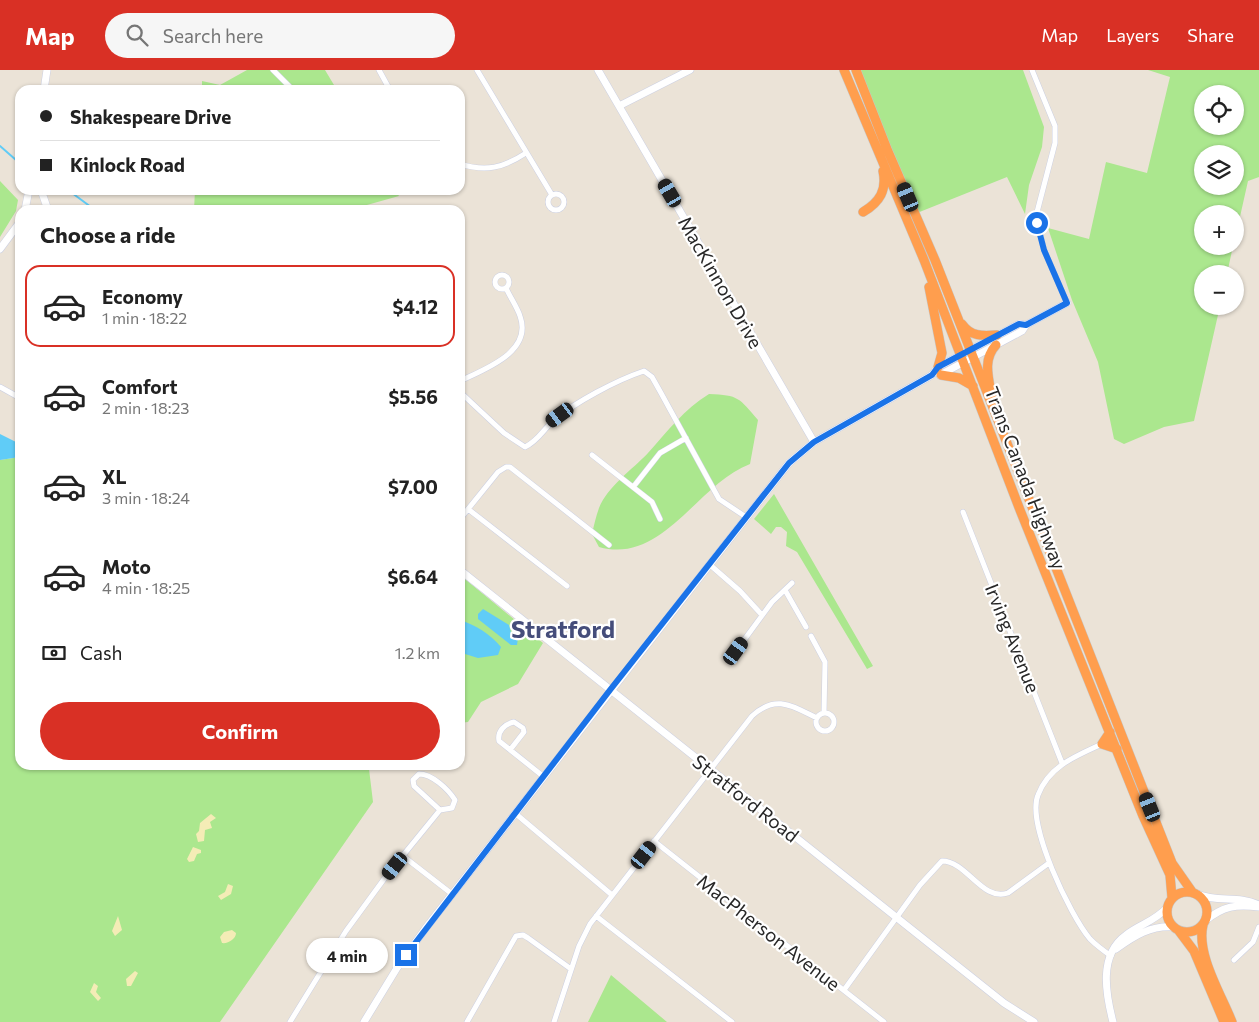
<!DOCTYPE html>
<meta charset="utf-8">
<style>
body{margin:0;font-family:Commissioner,sans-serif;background:#f6f6f6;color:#222;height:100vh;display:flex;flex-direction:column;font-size:19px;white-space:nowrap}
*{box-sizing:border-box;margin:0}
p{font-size:16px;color:#767676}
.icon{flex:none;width:28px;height:28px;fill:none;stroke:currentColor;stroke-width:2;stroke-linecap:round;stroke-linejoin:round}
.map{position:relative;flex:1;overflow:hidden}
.drawer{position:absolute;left:15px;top:135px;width:450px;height:565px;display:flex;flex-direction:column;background:#fff;border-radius:15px;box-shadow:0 1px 4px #0004}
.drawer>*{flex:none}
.hud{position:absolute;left:15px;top:15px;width:450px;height:110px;border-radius:15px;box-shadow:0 1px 4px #0004;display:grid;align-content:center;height:110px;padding:0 25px;background:#fff}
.controls{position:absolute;left:1194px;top:15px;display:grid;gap:10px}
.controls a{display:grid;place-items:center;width:50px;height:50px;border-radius:50%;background:#fff;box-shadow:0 1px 4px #0004;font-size:25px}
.end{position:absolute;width:22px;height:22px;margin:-11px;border:6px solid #1a73e8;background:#fff;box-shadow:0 0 0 2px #fff}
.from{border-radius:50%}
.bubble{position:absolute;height:35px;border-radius:18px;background:#fff;box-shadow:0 1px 4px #0004;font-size:16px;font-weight:700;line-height:35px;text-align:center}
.car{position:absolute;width:15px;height:30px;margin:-15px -8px;border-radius:6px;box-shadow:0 0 4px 1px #0007;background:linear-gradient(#222 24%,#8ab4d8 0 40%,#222 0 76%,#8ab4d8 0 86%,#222 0)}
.hud b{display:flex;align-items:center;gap:18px;height:48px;font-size:19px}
.hud b+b{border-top:1px solid #e0e0e0}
.hud i{width:12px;height:12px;background:#222}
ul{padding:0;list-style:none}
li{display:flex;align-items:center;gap:15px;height:82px;margin:0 10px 8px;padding:0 15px;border:2px solid transparent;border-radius:15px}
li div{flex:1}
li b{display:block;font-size:19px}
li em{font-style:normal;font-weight:700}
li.selected{border-color:#d93025}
li>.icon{width:45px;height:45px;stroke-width:1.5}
h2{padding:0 25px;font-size:22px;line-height:60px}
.pay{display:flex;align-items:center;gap:12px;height:55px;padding:0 25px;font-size:19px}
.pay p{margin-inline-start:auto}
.action{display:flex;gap:10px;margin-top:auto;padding:10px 25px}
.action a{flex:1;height:58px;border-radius:30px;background:#d93025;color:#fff;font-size:20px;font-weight:700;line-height:58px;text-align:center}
header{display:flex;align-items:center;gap:30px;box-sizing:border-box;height:70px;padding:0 25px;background:#d93025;color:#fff}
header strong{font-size:24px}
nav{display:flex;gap:28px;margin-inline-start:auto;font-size:18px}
.search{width:350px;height:45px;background:#f6f6f6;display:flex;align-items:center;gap:12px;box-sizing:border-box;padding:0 18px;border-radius:28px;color:#767676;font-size:19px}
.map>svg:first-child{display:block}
</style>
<header>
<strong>Map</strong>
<div class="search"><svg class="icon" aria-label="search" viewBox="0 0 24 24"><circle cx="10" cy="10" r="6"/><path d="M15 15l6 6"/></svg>Search here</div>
<nav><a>Map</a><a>Layers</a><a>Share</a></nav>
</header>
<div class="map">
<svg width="1259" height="952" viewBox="0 0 1259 952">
<rect width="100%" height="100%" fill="#ebe3d7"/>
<path fill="#abe78e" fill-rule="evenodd" d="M247 0H325L337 20H202V11L220 15Z
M855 0H1023L1044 57 1042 77 1029 115 1025 144 1007 107 912 145Z
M1148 0H1259V107L1248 111 1235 169V144H1202V176H1233L1227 204H1202V236H1220L1194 351 1164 357 1124 374 1114 369 1098 292 1072 230 1048 158 1089 169 1106 92 1147 103 1170 7ZM1202 24H1235V56H1202ZM1202 84H1235V116H1202Z
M0 111 18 130 16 141 0 167Z
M195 120H395L399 126 349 140H194Z
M709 324C739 325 739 328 758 350L750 394C697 414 663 495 599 477L592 464C594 455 596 446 599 438 608 416 632 400 648 383 668 361 684 339 709 324Z
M20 387V695H372L369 699 373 732 220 952H0V390Z
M774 424 873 596 867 599 797 482 786 476 787 462 781 457H776L771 464 754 449Z
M460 505 543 573 518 614 481 632 468 652 460 653Z
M611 905 667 952H588Z"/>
<path fill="#f4ecb6" d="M211 744 216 748 210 752 212 758 205 760 204 771 198 772 196 764 199 761 200 753Z
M193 777 201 780V783L197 784 194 791 189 792 187 789Z
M228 814 233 816 231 824 221 830 218 826 225 822Z
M118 846 122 860 115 866 112 861Z
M232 860 236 863C236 869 228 874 222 873L220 867 224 862Z
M135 901 138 903 131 916H127L126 909Z
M94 913 98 916 96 922 101 928 98 931 90 922Z"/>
<path fill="#60ccf7" d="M0 364 20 374V387L0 390Z
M483 539 509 555 511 563 518 568 517 575H511L478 549V544Z
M460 550C477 556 489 563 501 577L498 585 478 588 465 584 460 571Z"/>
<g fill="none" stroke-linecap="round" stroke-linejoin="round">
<path stroke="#60ccf7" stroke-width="2" d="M0 76 16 90
M68 120 95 140"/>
<g stroke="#ccd0e2" stroke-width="6">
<path id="street" d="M273 0 291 18
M379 0 390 20
M477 0 552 125
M1032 0 1055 56V73L1036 146 1044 180 1067 233
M460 94C486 102 503 98 526 83
M548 132a8 8 0 1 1 16 0a8 8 0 1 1-16 0Z
M495 212a7 7 0 1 1 14 0a7 7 0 1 1-14 0Z
M460 311C485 299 533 282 520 246 517 237 510 227 506 218
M0 317 20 328
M460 322 504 363 525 377C538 371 543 360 553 351 575 332 617 310 644 301L652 307 661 323 719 429 746 447
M592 385 652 432 660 449
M634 416 660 383 686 368
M468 439 567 516
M963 442 1062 693
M460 449 498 402 506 397H510L609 475
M709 494 740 521 762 545
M785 520 806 557
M811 566 825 592 824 643
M736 581 772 532 792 513
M816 652a9 9 0 1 1 18 0a9 9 0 1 1-18 0Z
M1102 674C1076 686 1049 696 1038 725 1026 754 1070 845 1090 869 1096 875 1104 881 1111 886
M510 680 524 662 523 658 514 652C505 654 497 661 499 671 514 683 529 695 544 707
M419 704C432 704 448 719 455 730L452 738 440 740 414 716 413 710Z
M516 744 612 825
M654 771 884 952
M403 786 452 824
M596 846 732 952
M1234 890 1253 872 1259 857
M844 920 920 815 942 791C967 791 982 832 1008 823L1049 793
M290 952 346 861 387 805 440 740
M467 952 516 866 523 865 528 868 571 899
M554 952 579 876 590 854 752 646C776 624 792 636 817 648"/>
</g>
<g stroke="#ccd0e2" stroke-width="8">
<path id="secondary" d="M598 0 814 372
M44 20 47 0
M619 36 690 0
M41 120 48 140
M25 140 29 120
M0 179 20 152
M940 305 1022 261 1026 255 1067 233
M460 500 1004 933 1034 952
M1197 824C1218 833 1238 825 1259 835
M1205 851C1223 836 1236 834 1259 837
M1116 879C1134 866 1151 855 1174 857
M364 952 397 898 425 859 789 393 814 372 932 305 938 297 1019 254 1026 255
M1113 952C1106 925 1098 885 1126 865 1142 853 1152 853 1168 837"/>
</g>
<g stroke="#c7c7c7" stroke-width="10">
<path id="highway" d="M844 0 924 190 1020 440 1143 746 1170 805 1172 828
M856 0 887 79 935 190 1172 793 1193 823
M863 142C880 132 887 120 883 101
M929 217 942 283 938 297
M962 254C971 267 983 266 997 265
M941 305 959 308 973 316
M992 328C989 309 982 290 996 275
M1110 662 1102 674 1117 679
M1167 842a20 20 0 1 1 40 0a20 20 0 1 1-40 0Z
M1203 855C1196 884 1221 924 1232 952
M1179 861 1194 881 1224 952"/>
</g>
<use href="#street" stroke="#fff" stroke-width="5"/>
<use href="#secondary" stroke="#fff" stroke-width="7"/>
<use href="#highway" stroke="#ff9e4e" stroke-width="9"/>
</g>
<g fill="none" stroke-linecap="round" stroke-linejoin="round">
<path stroke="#1a73e8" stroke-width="6" d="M406 885 610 620 789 393 814 372 932 305 938 297 1019 254 1026 255 1067 233 1044 180 1037 153"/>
</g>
<g text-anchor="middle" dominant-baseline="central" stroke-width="4.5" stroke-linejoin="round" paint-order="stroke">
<g font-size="19" fill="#272727" stroke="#fff">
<text transform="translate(721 212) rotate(60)">MacKinnon Drive</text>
<text transform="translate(1026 408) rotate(69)">Trans Canada Highway</text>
<text transform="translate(1013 568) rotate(68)">Irving Avenue</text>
<text transform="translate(746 728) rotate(38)">Stratford Road</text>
<text transform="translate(769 862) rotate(38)">MacPherson Avenue</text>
</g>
<g font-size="24" font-weight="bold" fill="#454d7a" stroke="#fff">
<text x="563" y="558">Stratford</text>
</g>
</g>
</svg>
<div class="controls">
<a><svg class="icon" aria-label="locate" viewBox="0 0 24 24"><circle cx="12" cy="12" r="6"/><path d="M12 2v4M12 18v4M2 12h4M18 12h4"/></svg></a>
<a><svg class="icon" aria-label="layers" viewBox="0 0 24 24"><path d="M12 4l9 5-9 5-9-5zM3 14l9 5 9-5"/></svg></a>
<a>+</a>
<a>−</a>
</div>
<i class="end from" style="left:1037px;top:153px"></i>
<i class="end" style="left:406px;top:885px"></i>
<div class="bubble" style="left:306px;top:868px;width:82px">4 min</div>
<i class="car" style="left:670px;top:123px;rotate:330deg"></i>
<i class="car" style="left:908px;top:127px;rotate:337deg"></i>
<i class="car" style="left:560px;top:345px;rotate:234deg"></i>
<i class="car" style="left:736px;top:581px;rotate:36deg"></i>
<i class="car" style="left:1150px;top:737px;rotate:338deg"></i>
<i class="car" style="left:644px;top:785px;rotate:38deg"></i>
<i class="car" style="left:395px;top:796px;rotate:219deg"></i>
<div class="hud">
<b><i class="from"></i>Shakespeare Drive</b>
<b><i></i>Kinlock Road</b>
</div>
<section class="drawer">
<h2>Choose a ride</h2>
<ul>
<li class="selected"><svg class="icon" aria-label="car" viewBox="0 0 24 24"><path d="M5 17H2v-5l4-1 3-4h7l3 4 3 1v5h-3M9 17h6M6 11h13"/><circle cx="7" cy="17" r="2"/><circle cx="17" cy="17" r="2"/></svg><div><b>Economy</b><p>1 min · 18:22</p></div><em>$4.12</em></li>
<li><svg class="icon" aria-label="car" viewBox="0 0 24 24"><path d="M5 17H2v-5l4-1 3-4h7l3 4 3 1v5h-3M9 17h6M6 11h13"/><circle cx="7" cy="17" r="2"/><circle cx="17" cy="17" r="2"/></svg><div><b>Comfort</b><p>2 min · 18:23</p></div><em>$5.56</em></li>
<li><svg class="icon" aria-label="car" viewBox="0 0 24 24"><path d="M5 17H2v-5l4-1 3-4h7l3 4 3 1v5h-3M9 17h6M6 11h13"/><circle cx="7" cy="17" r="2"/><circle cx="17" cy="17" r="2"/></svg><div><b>XL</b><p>3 min · 18:24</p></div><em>$7.00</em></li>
<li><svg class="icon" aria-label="car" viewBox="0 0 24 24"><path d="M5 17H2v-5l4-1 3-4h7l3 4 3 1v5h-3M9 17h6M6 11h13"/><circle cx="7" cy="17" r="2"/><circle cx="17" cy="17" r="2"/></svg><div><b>Moto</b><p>4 min · 18:25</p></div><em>$6.64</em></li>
</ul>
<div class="pay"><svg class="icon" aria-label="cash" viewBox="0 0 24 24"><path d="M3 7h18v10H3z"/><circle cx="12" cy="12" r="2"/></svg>Cash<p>1.2 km</p></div>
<div class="action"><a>Confirm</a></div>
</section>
</div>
